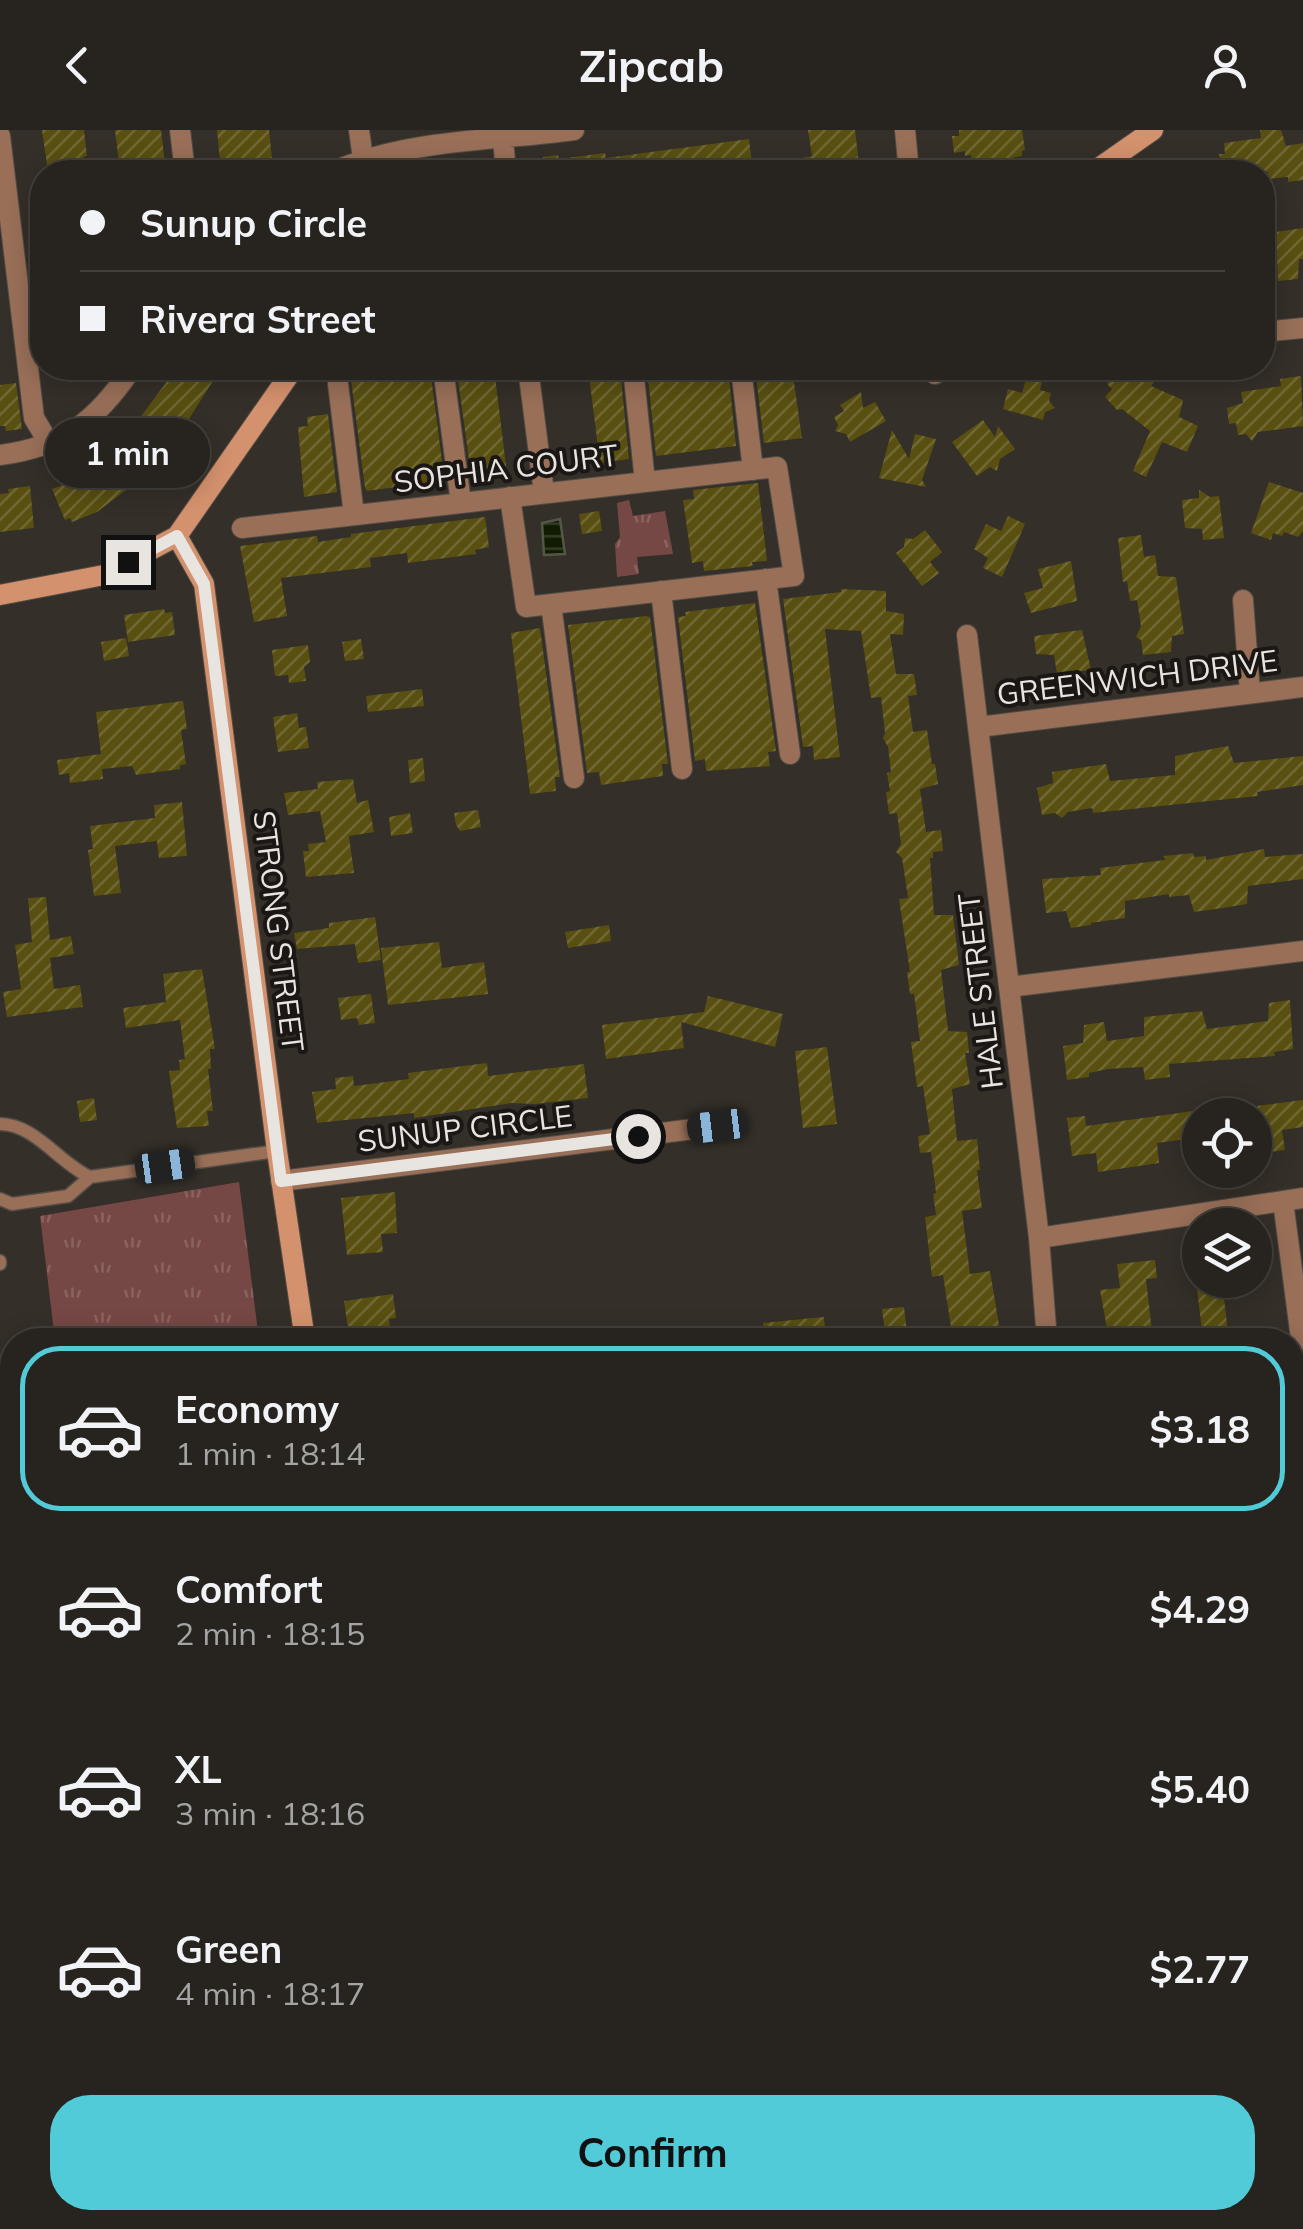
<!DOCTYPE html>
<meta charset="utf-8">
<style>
body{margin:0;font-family:Mulish,sans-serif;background:#2f2b27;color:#f1f3f6;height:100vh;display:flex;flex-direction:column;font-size:38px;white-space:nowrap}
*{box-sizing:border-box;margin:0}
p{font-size:32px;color:#a4a4a4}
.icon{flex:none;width:55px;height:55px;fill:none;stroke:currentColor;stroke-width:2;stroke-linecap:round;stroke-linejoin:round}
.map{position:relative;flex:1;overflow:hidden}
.details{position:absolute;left:0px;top:1198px;width:1305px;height:902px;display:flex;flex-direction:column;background:#27231e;border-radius:40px 40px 0 0;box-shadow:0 5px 25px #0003,0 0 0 2px #43403c}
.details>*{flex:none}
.top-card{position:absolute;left:30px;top:30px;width:1245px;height:220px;border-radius:40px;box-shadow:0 5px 25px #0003,0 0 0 2px #43403c;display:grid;align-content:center;height:220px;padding:0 50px;background:#27231e}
.fabs{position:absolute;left:1182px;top:968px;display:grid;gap:20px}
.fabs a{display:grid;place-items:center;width:90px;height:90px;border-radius:50%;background:#27231e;box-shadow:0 5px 25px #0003,0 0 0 2px #43403c;font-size:50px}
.end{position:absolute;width:45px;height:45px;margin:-22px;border:12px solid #e8e5e1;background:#111;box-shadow:0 0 0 5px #111}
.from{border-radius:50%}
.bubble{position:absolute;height:70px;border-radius:35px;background:#27231e;box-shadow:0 5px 25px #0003,0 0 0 2px #43403c;font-size:32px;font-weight:700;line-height:70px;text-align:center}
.car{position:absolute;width:30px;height:60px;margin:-30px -15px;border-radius:12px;box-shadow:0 0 8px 2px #0007;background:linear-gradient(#222 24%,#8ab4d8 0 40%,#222 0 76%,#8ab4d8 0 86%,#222 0)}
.top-card b{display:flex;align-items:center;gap:35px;height:95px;font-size:38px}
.top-card b+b{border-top:2px solid #43403c}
.top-card i{width:25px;height:25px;background:#f1f3f6}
ul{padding:18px 0 0;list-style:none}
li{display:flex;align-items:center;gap:30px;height:165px;margin:0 20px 15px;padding:0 30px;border:5px solid transparent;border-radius:40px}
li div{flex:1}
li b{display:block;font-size:38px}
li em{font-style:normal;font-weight:700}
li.active{border-color:#52cbd8}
li>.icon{width:90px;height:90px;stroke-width:1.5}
.action{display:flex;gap:20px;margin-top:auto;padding:20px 50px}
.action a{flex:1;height:115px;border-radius:40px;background:#52cbd8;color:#111;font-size:40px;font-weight:700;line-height:115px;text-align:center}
header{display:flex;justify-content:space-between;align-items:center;height:130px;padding:0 50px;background:#27231e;font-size:45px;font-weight:700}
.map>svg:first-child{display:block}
</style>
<header><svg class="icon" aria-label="back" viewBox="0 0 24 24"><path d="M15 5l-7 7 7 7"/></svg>Zipcab<svg class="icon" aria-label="person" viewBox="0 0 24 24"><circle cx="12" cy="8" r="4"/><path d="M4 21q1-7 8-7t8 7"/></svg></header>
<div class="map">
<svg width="1303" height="2099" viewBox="0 0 1303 2099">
<defs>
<pattern id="grass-tufts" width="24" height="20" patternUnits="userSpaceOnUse" patternTransform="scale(2.5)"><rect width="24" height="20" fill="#764845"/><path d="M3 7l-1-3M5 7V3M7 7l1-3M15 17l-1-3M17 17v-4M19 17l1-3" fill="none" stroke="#8a6260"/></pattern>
<pattern id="water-rules" width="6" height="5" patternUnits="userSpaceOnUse" patternTransform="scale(2.5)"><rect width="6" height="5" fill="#111b02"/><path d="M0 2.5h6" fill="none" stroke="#343c27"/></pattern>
<pattern id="building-hatch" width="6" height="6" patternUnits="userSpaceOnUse" patternTransform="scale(2.5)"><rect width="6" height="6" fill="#584f11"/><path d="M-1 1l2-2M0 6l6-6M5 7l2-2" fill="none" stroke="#706833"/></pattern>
</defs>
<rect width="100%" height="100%" fill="#342f28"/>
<path fill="url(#grass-tufts)" d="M629 370 633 386 665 381 673 424 637 427 639 444 617 447 615 414 620 407 617 373Z
M239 1052 259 1210H55L40 1086Z"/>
<path fill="url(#water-rules)" stroke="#525845" stroke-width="2.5" d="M560 389 565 424 544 425 542 393Z"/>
<path fill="url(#building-hatch)" d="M42 0H84L87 26 83 27 85 42H48Z
M115 0H161L166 42H120Z
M217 0H269L273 38 264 40V42H221Z
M808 0H855L860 42H804L802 28 812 26Z
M959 0H1022L1025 20 1022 21V26L972 35 971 25 965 26V21L954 23 952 6H959Z
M1260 0H1281L1286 16 1303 13V50L1288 52V47L1268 49V42H1189L1188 31 1220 28 1219 24H1225L1224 13 1261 8Z
M749 9 753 42H537L536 32 544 31 543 27 558 25 559 29 605 23 606 28Z
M1303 98V129H1299L1298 149 1278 151 1276 102Z
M177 238H221L177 308 184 313 169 333 166 330 97 382 72 392 70 388 65 390 52 359 68 353 64 344 102 331 127 314 137 300 133 297Z
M358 238H430L444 347 438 348 439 351 367 361 365 358 351 250 360 249Z
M468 238H494L507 344 473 348 471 344 457 242 468 241Z
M588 238H620L629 329 600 333Z
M647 238H728L736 316 656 326Z
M755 238H826L827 246 794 252 802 308 764 313Z
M1138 239 1154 252 1151 256 1183 270 1179 287 1198 296 1187 322 1162 312 1146 347 1133 341 1150 301 1122 279 1117 280 1105 267 1112 259 1107 254 1117 240 1132 248Z
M1301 246 1303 296 1258 302 1252 311 1246 304 1238 305 1236 293 1229 294 1227 278 1243 273 1241 262 1281 256 1280 249Z
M1026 249 1042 252 1040 260 1051 263 1049 271 1055 278 1045 282 1043 290 1003 279 1008 259 1022 263Z
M16 253 22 299 6 301 5 296H0V255Z
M861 262 863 278 875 272 886 291 850 312 846 304 835 301 838 295 834 287 844 281 840 275Z
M328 284 337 362 304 367 298 297 308 296 307 287Z
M983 290 995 307 998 296 1015 319 1000 329 997 341 990 337 977 346 952 312Z
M892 300 909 329 915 304 936 309 922 350 926 357 879 348Z
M1269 352 1303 363V401L1298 407 1284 402 1282 406 1273 403 1271 410 1251 403Z
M758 353 767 431 752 432 753 436 704 441 703 431 692 433 683 370 694 369 693 360Z
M30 356 34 398 0 402V364L9 363 8 359Z
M1199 360 1210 367 1219 366 1224 408 1203 410 1202 399 1185 398 1182 370 1199 368Z
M599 381 602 401 582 404 579 384Z
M1008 386 1025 394 1002 447 983 438 988 428 974 419 986 394 1001 401Z
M485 387 489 417 475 420 476 424 408 433 407 423 370 428 371 437 281 448 287 486 254 492 240 416 317 406 318 412 351 407V404Z
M925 400 942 422 930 432 939 443 922 456 896 423 904 417 905 408 913 409Z
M1141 405 1144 427 1155 425 1158 446 1176 447 1184 504 1172 506 1171 522 1143 525 1141 510 1136 507 1141 496 1137 470 1130 471 1127 451 1123 452 1118 408Z
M1071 431 1077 471 1031 483 1024 463 1043 458 1038 439Z
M841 459 886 461V481L904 484 903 505 890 504 896 544H914L917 565 908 566 913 602 927 600 932 634H935L938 654 920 659 926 702 941 700 943 721 933 722V728H930L934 785H953L959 835 941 840 943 857 948 901 967 902 969 923H965L970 954 952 959 957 1011 977 1009 980 1040H977L982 1078 962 1081 970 1144 990 1141 1000 1201 980 1204 981 1210H953L943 1145 932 1147 925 1087 936 1085 933 1064 936 1063 931 1022 920 1023 918 1006 930 1004 923 956 917 957 911 912 920 911 914 864H910L907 842H910L899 769 908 768 902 728 896 722 901 714 897 683 889 684 886 662 890 661 887 643 891 642 888 617 883 608 885 603 881 567 871 568 861 501 825 499 840 627 814 630 813 616 803 617 783 469 841 462Z
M755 473 776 621 768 622 770 636 706 641 705 629 695 631 678 487 686 486 685 482Z
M164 479 165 483 172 482 175 505 128 512 124 485Z
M646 486 650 487 668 634H662L663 646 601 655 599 642 587 643 568 495Z
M540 498 560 647H555L556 661 530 664 511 503Z
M1082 500 1091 540 1057 544 1054 525 1036 524 1034 506Z
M126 508 129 526 104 531 101 512Z
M361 509 364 529 345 531 342 512Z
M308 515 310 532 304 537 306 551 289 553 288 545 275 546 272 520Z
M422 559 424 576 368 582 366 566Z
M183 571 187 599 181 600 186 634 180 635V639L136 645 132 636 102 639 103 649 70 653 69 643 59 645 57 630 101 624 96 582Z
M297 583 299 598 306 597 309 618 278 622 273 587Z
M1228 616 1234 633 1303 626V655L1257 662 1258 666 1093 683 1092 678 1068 682 1062 688 1055 683 1042 685 1037 658 1053 653 1052 642 1106 634 1110 651 1175 645V626Z
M423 628 425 651 410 653 408 630Z
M353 649 357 673 368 670 374 702 349 706 354 743 306 747 303 721H309L308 714 326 712 320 681 288 685 284 663 318 659 317 652Z
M182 672 187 726 159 728 157 711 115 716 121 763 94 766 88 720 93 719 90 696 155 688 154 675Z
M478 680 481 697 460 701 456 695 454 683Z
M410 683 413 703 391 706 389 687Z
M1264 719 1265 727 1303 724V749L1248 756 1247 774 1216 779 1194 782 1189 765 1169 767V764L1125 771V788L1091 793V795L1071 798 1066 781 1046 783 1042 749 1101 745 1100 738 1165 730 1164 726 1193 723 1194 727 1206 726V730Z
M46 767 50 810 71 806 74 824 50 828 54 859 80 855 83 877 7 887 3 862 21 859 15 815 32 812 28 768Z
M375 787 381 830 358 833 355 814 297 819 294 803 329 798V793Z
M609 795 611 811 568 818 565 802Z
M439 812 442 838 484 832 488 864 388 875 381 818Z
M202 839 215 919H210L211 939H208L213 981H207L209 996 177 998 169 941 180 940 179 930 185 929 180 890 126 898 123 878 166 872 163 844Z
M371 864 375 893 359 895 357 888 341 890 338 868Z
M708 866 783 884 775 917 681 892 684 918 606 929 602 895 704 882Z
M1290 870 1293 919 1274 922 1275 926 1169 934 1170 947 1145 950 1143 937 1108 939 1089 943V947L1067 950 1063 916 1083 913 1084 895 1104 892 1107 911 1144 906V887L1202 881 1207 899 1268 891 1269 873Z
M827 917 837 994 803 998 795 921Z
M487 933 488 946 584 934 588 968 535 974 511 973 414 988V983L317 993 312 962 336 959 335 948 353 946 354 956 409 949 408 943Z
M94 968 97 990 80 992 77 971Z
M1303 970V997L1282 1000 1285 1020 1263 1023 1257 976Z
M1200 980V1007L1157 1013 1159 1033 1098 1042 1096 1023 1072 1026 1067 988 1085 986 1086 996Z
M395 1062 397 1103 381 1104 383 1122 347 1125 341 1068Z
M1155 1130 1157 1148 1146 1149 1153 1210H1109L1100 1160 1120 1158 1117 1134Z
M1196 1150H1242L1244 1167 1224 1169 1229 1210H1203Z
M393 1164 396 1188 389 1189 390 1199 349 1205 344 1171Z
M904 1177 908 1210H886L882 1179Z
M824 1187 826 1210H764L763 1193Z"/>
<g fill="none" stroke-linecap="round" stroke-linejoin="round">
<g stroke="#514c46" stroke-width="15">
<path id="lane" d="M0 994C35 994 60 1034 90 1047L277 1021
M0 1069 12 1074 68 1066 90 1047
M0 1131V1134
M0 2003 12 2001"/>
</g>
<g stroke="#514c46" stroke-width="22">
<path id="street" d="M180 0 185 42
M359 0 363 29
M905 0 909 42
M0 6 34 288 49 313
M503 9 506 42
M332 42C407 9 493 11 574 0
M1262 202 1303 198
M443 238 461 373
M528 238 544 363
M633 238 645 352
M741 238 753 340
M934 238 935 244
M338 254 354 385
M0 325C64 317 97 290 132 238
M242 398 777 337 794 446 526 477 510 367
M766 449 790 624
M661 461 682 639
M1243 470 1250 563
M551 474 574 648
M967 505 1039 1108 1047 1210
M979 597 1303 557
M1009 857 1303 821
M281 1051 717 996
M1283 1071 1303 1224
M1039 1108 1303 1068
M1292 1693 1303 1692
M934 2088 936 2099
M1156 2088 1157 2099"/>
</g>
<g stroke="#514c46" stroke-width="22">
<path id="secondary" d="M1093 42 1153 0
M177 406 204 454 277 1021 305 1210
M0 465 104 445 177 406 294 238
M408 2088 410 2099"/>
</g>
<use href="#lane" stroke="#996f58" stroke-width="12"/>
<use href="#street" stroke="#996f58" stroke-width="20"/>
<use href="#secondary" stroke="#d4916d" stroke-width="20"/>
</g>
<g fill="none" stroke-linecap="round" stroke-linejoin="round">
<path stroke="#e8e5e1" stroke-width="12" d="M128 432 177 406 204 454 281 1051 638 1006"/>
</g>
<g text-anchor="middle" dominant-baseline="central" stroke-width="8" stroke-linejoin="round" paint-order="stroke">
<g font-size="30" fill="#e8e5e1" stroke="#1a1714">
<text transform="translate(506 338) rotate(-7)">SOPHIA COURT</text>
<text transform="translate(1137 547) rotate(-7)">GREENWICH DRIVE</text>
<text transform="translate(279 801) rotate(83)">STRONG STREET</text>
<text transform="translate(980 861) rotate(-97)">HALE STREET</text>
<text transform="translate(465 998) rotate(-7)">SUNUP CIRCLE</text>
</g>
</g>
</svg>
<div class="fabs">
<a><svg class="icon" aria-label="locate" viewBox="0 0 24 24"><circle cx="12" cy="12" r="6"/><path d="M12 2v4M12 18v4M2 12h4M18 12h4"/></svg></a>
<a><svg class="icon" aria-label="layers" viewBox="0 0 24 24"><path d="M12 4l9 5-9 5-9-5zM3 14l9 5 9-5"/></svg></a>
</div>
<i class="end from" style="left:638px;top:1006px"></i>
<i class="end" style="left:128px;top:432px"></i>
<div class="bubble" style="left:45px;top:288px;width:165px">1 min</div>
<i class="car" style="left:717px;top:996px;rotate:263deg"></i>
<i class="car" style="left:165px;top:1036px;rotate:82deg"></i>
<div class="top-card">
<b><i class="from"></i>Sunup Circle</b>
<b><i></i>Rivera Street</b>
</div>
<section class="details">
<ul>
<li class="active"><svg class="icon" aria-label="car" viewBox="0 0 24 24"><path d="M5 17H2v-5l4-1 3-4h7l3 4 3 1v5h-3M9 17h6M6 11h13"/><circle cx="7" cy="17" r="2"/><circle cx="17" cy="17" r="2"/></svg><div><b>Economy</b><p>1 min · 18:14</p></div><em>$3.18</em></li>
<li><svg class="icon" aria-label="car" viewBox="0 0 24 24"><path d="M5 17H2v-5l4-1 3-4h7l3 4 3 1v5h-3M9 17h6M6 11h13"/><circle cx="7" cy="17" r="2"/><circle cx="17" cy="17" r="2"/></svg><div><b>Comfort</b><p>2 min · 18:15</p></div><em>$4.29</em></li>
<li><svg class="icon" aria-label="car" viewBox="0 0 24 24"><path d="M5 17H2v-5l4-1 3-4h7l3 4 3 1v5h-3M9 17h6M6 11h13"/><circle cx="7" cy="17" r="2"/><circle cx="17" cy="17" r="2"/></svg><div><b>XL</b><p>3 min · 18:16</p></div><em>$5.40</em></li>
<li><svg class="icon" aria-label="car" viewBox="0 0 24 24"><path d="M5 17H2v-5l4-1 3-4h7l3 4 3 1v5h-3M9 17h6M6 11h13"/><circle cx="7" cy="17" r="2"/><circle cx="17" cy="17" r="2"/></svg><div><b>Green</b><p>4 min · 18:17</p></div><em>$2.77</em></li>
</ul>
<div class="action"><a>Confirm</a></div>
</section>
</div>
